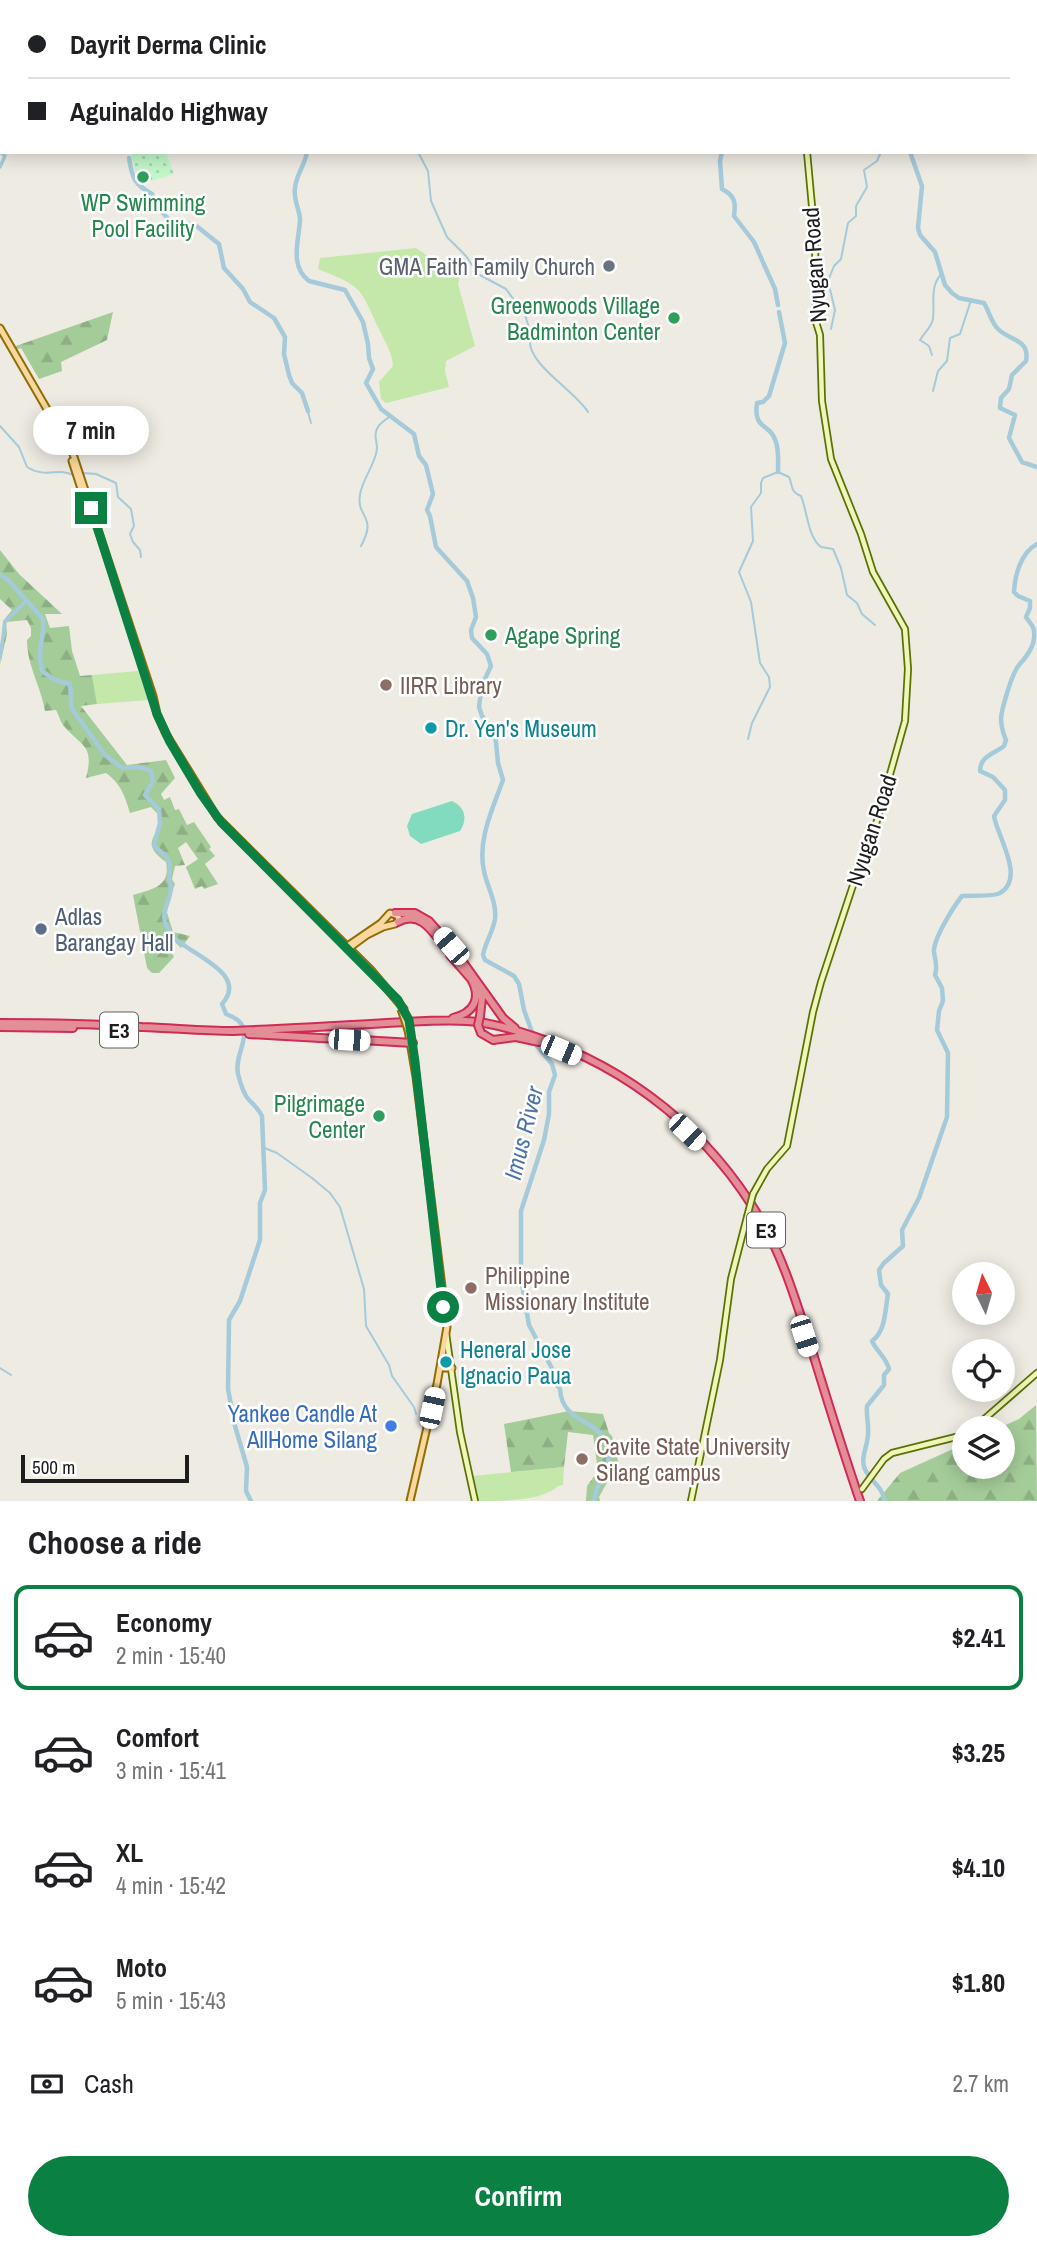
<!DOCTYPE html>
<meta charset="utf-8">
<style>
body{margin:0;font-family:"Archivo Narrow",sans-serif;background:#f6f6f6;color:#202124;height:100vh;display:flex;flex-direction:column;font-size:26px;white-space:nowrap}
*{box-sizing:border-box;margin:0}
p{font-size:23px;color:#757577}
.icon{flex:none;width:38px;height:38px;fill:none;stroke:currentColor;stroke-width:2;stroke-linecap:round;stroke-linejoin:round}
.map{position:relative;height:1501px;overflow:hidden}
.panel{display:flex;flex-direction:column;background:#fff;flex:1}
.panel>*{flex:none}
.top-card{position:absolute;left:0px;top:0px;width:1038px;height:154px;box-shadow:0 4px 18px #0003;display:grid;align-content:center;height:154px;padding:0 28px;background:#fff}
.needle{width:46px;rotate:355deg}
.tools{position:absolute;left:952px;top:1262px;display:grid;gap:14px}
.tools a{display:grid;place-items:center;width:63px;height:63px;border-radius:50%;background:#fff;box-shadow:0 4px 18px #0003;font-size:35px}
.scale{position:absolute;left:21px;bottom:18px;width:168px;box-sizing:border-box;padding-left:7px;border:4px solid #1d1d1d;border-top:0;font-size:19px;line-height:24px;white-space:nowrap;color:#1d1d1d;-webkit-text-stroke:5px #fff;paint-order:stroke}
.end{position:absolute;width:32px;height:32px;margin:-16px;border:9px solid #0b8043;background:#fff;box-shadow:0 0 0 4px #fff}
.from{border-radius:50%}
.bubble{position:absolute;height:49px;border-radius:24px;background:#fff;box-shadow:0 4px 18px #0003;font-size:23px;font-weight:700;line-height:49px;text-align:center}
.car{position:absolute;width:21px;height:42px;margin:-21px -10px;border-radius:9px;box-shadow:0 0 5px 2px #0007;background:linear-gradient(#fff 24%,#345 0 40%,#fff 0 76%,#345 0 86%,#fff 0)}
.top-card b{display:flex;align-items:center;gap:24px;height:66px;font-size:26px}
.top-card b+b{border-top:2px solid #e0e0e0}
.top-card i{width:18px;height:18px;background:#202124}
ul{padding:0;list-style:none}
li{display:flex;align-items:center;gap:21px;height:105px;margin:0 14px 10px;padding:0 14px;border:4px solid transparent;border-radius:14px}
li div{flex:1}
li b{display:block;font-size:26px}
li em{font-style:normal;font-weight:700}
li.active{border-color:#0b8043}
li>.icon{width:63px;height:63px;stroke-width:1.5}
h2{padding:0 28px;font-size:32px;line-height:84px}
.pay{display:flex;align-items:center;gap:18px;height:77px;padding:0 28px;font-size:26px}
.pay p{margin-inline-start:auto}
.action{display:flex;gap:14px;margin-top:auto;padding:14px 28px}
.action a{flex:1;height:80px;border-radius:42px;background:#0b8043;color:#fff;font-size:28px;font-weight:700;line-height:80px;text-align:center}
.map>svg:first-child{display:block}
</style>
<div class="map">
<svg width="1037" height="1501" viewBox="0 0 1037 1501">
<defs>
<pattern id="forest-firs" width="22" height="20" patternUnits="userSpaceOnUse" patternTransform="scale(1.75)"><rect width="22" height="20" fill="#a4cc99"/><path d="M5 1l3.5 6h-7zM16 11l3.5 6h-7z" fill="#8daf83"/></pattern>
<pattern id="park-dots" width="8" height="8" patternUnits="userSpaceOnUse" patternTransform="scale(1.75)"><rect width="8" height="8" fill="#c1f7c9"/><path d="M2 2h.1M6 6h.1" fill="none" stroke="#a5d3ac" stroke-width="1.8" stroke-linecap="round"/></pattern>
</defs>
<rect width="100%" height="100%" fill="#eeebe3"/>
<path fill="#c4e7aa" d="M416 248 442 266 454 262 462 267 458 284 475 346 446 361 445 371 449 387 386 403 381 399 379 382 393 366C392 352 386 344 380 331 359 287 365 288 318 269L320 258Z
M138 671 148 700 97 704 92 675Z
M564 1467 563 1485 558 1486C542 1501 504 1501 478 1501L473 1476Z"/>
<path fill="url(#forest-firs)" d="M113 312 107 340 61 362 62 371 39 379 21 348 15 350 13 347Z
M0 550 19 574 62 614H45L50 628 69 626 72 651 80 676 92 675 97 704 81 706 127 765 166 760 175 778 161 794 164 800 170 797 175 810 179 809 187 825 194 822 211 847 209 849 215 856 205 864 218 884 204 889 202 886 195 889 186 867 198 859 186 842 178 848 185 865 175 866 172 879 175 884 166 909 173 932 190 936 181 948 173 940 160 946 162 951 169 948 174 957 159 973H152L147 968 133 895C152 889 171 887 166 862 135 840 165 835 158 815 157 812 153 810 151 807L130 813C125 796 121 784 106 773L86 778C95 744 81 747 63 725 60 721 59 715 56 710L45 711C41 686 27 666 27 640L31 636V628L27 620 6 622 7 634 0 665 3 621 12 610 0 599Z
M1036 1405 1037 1501H877L900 1473 964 1444V1466H1003V1428H999L1019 1419Z
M569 1411 603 1414 609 1433 612 1436 619 1465H613L610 1477 599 1497 600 1501H586L587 1486 598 1471 593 1435 568 1432 564 1467 511 1472 504 1424Z"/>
<path fill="url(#park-dots)" d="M134 152H166L174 174 139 185 131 155Z"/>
<path fill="#83dbbf" d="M452 801C465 807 468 819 460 831L421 844 410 836 407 826 412 814Z"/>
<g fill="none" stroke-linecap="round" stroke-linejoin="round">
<path stroke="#a5cada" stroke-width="2" d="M331 0 332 2
M418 152 428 171 431 201 447 237 466 256 478 274 506 289 525 315 530 331
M831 329 835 310 828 281 834 266 841 259 848 223 856 216V206L867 187 864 170 877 161 881 152
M530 341C528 364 576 392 588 412
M932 355 929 346 920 340C924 333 931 328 933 319 935 303 929 287 942 273
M933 391 938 371 947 361 950 338 960 334 971 300
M308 412 311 423
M0 426 19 447 27 467C46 479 59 467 73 475
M83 473 96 474 116 483 118 497 131 509 134 526 130 534 133 542 140 550 141 557
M361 546C378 515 356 518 360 495 362 479 376 464 377 448 377 440 373 435 378 427 380 423 386 420 390 416
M748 739 752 723 770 687 769 677 760 663 751 602 739 572 753 541 751 507 761 493V483L763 478 778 472 789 477C793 486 790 492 801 496 807 510 808 538 821 547 822 547 832 549 833 549L841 568 847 595 857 603 862 614 875 625
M262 1147 277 1153 312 1178 330 1193 340 1207 364 1289 366 1326 389 1365 392 1376 414 1407 416 1414
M0 1368 11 1375"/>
<path stroke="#a5cada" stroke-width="3.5" d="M0 152 5 156 0 167
M0 658 5 622 27 600"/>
<path stroke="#a5cada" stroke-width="4.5" d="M138 0 139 2
M250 0 251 2
M705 2V0
M872 2V0
M307 152C305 165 296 175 295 188 293 200 300 210 300 220 299 240 289 266 309 281L345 290 363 322 368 344 369 358 373 369 366 383 381 409 414 434 419 456 426 465 433 494 427 510 430 516 436 547 467 581 473 598 476 617 471 630 472 638 487 654 491 666 482 685 479 707 482 716 495 732 498 763 503 780C493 808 477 840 484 871 487 887 497 902 495 919 493 932 485 943 483 955L485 960 514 976 519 984 524 1010 537 1046 552 1064 555 1075 549 1092V1114L544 1140 521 1211V1278L529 1325 557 1378V1385L560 1389C562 1426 604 1418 608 1450 612 1471 595 1482 594 1501
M722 152 720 161 722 189C735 196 736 202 734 216L754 242 775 289 778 305
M910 152 922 186 918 228 920 235 935 252 945 285 952 293 959 298 984 303C989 311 991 322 998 329 1010 341 1030 339 1026 361L1012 375 1009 389 1001 398 1000 408 1015 415 1009 438 1022 462 1037 467
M129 158C132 178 134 184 152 194L156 205 169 220 177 224H194L219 244 224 268 243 289 250 302 274 318 285 337 284 354 289 375 292 383 302 393 308 411
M778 472C778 463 779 451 776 442 770 422 753 431 757 403L763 402 769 396 785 343 779 312
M0 575 7 579 43 619C45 639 36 649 42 671L55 680 70 684 72 709 105 755 122 768 139 767 151 771 153 781 145 795 159 810 160 823 154 845C158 851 166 854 169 861 171 866 169 871 169 877 169 880 171 884 171 888 169 907 157 914 171 934 184 953 251 972 222 1004L226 1014C262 1027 233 1050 238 1074 240 1082 243 1094 249 1100 255 1106 258 1108 262 1116L265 1190 260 1203V1240L240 1301 229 1320 228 1389 235 1426 247 1467 246 1491 251 1501
M885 1501C882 1487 874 1484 867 1473 858 1460 868 1447 868 1434 869 1425 866 1416 867 1406L884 1385V1375L889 1369C886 1357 877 1352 872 1341 886 1331 885 1310 888 1294L881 1285 879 1270 884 1263 903 1246 902 1230 919 1198 947 1117 948 1053 937 1030 939 1011 943 1001 942 988 935 975C938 966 935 961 934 952 933 939 954 906 962 896 971 895 994 897 1000 893 1026 878 997 836 994 816L1005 800V790L993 777 980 771C980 756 994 754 1004 746L1006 740C1003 733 1001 726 1001 718 1002 708 1012 673 1019 665 1027 656 1036 645 1034 631 1034 626 1029 622 1026 617L1030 608V601L1018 596 1014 592C1015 574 1021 553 1037 544"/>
<g stroke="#5d7008" stroke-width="8">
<path id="secondary" d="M780 2V0
M753 1194 767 1169 787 1146 813 1012 821 982 866 846 876 824 905 721 908 669 905 629 873 572 861 534 831 459 822 401 820 335 816 322 815 239 807 152
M446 1333 460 1432 475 1501
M974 1428 1037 1373
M862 1489 884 1459 892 1453 964 1435
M691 1501 720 1360 731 1279 747 1217"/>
</g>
<g stroke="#916d05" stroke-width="9">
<path id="primary" d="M0 328 73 454 153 696 157 714 166 734 217 817 371 970 404 1009
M72 461 85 501
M346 947 381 923 390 913 398 916 399 920 395 924 383 927 367 935 348 949
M408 1030 416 1077 447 1327 437 1384 410 1501
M441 1368H452"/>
</g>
<g stroke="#d22a57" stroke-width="10">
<path id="highway" d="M395 913H415L429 921 455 951 503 1018 515 1028
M398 922C421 909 434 934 447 950
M450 955 471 979
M478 987 482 998 480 1016
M453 1018C474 1013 482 998 471 979
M0 1023C48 1023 95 1024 142 1027 173 1028 203 1031 233 1031 285 1029 336 1026 387 1023 413 1022 440 1019 467 1021 489 1022 512 1029 533 1036 630 1068 711 1133 762 1222 784 1260 796 1302 810 1344 826 1396 842 1449 860 1501
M0 1027 73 1028
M481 1033 493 1040 516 1037 539 1042
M249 1034 338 1039
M344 1039 413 1043"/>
</g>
<use href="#secondary" stroke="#eff7b8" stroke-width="4.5"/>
<use href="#primary" stroke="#f8d89e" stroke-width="5"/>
<use href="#highway" stroke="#e38d97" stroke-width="6"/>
<g stroke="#5d7008" stroke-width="8" stroke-linecap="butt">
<path id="secondary-bridge" d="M747 1217 753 1194"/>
</g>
<g stroke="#916d05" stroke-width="9" stroke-linecap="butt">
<path id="primary-bridge" d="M401 1009 408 1030"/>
</g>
<g stroke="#d22a57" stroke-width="10" stroke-linecap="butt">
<path id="highway-bridge" d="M480 1016 478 1025 481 1033"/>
</g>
<use href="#secondary-bridge" stroke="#eff7b8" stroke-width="4.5"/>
<use href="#primary-bridge" stroke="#f8d89e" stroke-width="5"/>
<use href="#highway-bridge" stroke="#e38d97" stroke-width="6"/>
</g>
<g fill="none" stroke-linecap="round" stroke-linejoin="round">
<path stroke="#0b8043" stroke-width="9" d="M91 508 157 714 170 742 201 794 221 822 398 1000 409 1020 415 1062 443 1307"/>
</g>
<g fill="#2e9e5b" stroke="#fff" stroke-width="2.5">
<circle cx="143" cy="177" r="7"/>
<circle cx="674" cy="318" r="7"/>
<circle cx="491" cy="635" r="7"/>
<circle cx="379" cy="1116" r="7"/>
</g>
<circle fill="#6b7280" stroke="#fff" stroke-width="2.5" cx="609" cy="266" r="7"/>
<g fill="#8d6e63" stroke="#fff" stroke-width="2.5">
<circle cx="386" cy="685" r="7"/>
<circle cx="471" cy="1288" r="7"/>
<circle cx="582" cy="1459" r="7"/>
</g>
<g fill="#0f9aa8" stroke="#fff" stroke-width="2.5">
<circle cx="431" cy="728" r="7"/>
<circle cx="446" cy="1362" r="7"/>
</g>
<circle fill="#5c6f8a" stroke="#fff" stroke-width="2.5" cx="41" cy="929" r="7"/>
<circle fill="#3f7fe0" stroke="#fff" stroke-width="2.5" cx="391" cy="1426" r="7"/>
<g text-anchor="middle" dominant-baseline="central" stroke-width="5" stroke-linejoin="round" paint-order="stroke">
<g fill="#fff" stroke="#616161" stroke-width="2">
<rect x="100" y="1012.5" width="38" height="35" rx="5"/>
<rect x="747" y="1212.5" width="38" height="35" rx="5"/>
</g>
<g font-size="21" font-weight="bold" fill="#1d1d1d">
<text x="119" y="1030">E3</text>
<text x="766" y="1230">E3</text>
</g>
<g font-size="23" fill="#27864d" stroke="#fff" text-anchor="end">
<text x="143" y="202" text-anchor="middle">WP Swimming<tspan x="143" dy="26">Pool Facility</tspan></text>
<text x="660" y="305">Greenwoods Village<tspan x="660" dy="26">Badminton Center</tspan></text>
<text x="505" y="635" text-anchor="start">Agape Spring</text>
<text x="365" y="1103">Pilgrimage<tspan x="365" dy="26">Center</tspan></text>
</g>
<g font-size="23" fill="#1d1d1d" stroke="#fff">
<text transform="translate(814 265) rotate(-94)">Nyugan Road</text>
<text transform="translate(871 830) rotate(-72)">Nyugan Road</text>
</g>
<g font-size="23" fill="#5b616d" stroke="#fff" text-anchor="end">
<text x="595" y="266">GMA Faith Family Church</text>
</g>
<g font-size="23" fill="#785e54" stroke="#fff" text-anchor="start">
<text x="400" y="685">IIRR Library</text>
<text x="485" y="1275">Philippine<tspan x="485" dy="26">Missionary Institute</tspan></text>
<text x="596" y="1446">Cavite State University<tspan x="596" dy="26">Silang campus</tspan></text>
</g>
<g font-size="23" fill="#0d838f" stroke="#fff" text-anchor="start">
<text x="445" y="728">Dr. Yen's Museum</text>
<text x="460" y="1349">Heneral Jose<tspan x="460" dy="26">Ignacio Paua</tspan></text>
</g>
<g font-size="23" fill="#4e5e75" stroke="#fff" text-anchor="start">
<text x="55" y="916">Adlas<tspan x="55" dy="26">Barangay Hall</tspan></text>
</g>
<g font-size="23" fill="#366cbe" stroke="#fff" text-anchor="end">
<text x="377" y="1413">Yankee Candle At<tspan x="377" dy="26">AllHome Silang</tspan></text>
</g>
<g font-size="24" font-style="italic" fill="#4d74a9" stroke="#fff">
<text transform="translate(523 1133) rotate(-76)">Imus River</text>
</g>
</g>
</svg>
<div class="tools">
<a><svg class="needle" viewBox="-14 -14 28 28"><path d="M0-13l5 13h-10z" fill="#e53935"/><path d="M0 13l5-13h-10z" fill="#757577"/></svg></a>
<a><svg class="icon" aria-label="locate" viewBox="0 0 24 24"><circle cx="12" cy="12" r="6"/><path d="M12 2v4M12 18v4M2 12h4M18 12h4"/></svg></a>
<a><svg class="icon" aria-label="layers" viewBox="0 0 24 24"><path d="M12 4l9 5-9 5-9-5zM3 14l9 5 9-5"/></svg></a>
</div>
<div class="scale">500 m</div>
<i class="end from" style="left:443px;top:1307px"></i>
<i class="end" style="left:91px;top:508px"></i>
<div class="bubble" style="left:33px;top:406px;width:116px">7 min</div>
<i class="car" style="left:451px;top:946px;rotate:319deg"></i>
<i class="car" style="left:349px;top:1040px;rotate:93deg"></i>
<i class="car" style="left:561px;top:1050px;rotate:113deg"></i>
<i class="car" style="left:687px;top:1132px;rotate:134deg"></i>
<i class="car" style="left:804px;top:1336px;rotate:162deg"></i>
<i class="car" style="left:432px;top:1408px;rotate:12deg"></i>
<div class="top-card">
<b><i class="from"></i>Dayrit Derma Clinic</b>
<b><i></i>Aguinaldo Highway</b>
</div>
</div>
<section class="panel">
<h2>Choose a ride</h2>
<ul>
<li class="active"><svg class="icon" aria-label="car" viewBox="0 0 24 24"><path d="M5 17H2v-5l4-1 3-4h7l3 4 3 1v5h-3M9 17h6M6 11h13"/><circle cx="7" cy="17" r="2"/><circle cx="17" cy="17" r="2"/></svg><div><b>Economy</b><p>2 min · 15:40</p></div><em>$2.41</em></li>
<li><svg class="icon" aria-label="car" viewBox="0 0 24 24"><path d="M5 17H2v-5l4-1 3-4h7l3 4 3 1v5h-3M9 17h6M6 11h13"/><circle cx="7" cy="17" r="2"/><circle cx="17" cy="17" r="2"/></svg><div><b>Comfort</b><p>3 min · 15:41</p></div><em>$3.25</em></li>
<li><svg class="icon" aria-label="car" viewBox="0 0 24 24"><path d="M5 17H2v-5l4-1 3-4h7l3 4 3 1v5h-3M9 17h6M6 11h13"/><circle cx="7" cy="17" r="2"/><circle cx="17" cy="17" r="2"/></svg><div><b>XL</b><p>4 min · 15:42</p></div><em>$4.10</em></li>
<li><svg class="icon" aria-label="car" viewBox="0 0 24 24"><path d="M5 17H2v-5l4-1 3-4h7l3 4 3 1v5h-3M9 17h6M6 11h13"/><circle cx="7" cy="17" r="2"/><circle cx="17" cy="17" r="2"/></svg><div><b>Moto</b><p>5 min · 15:43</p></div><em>$1.80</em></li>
</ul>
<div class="pay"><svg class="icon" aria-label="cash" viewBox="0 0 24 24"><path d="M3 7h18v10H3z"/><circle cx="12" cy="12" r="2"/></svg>Cash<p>2.7 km</p></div>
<div class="action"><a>Confirm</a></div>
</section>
